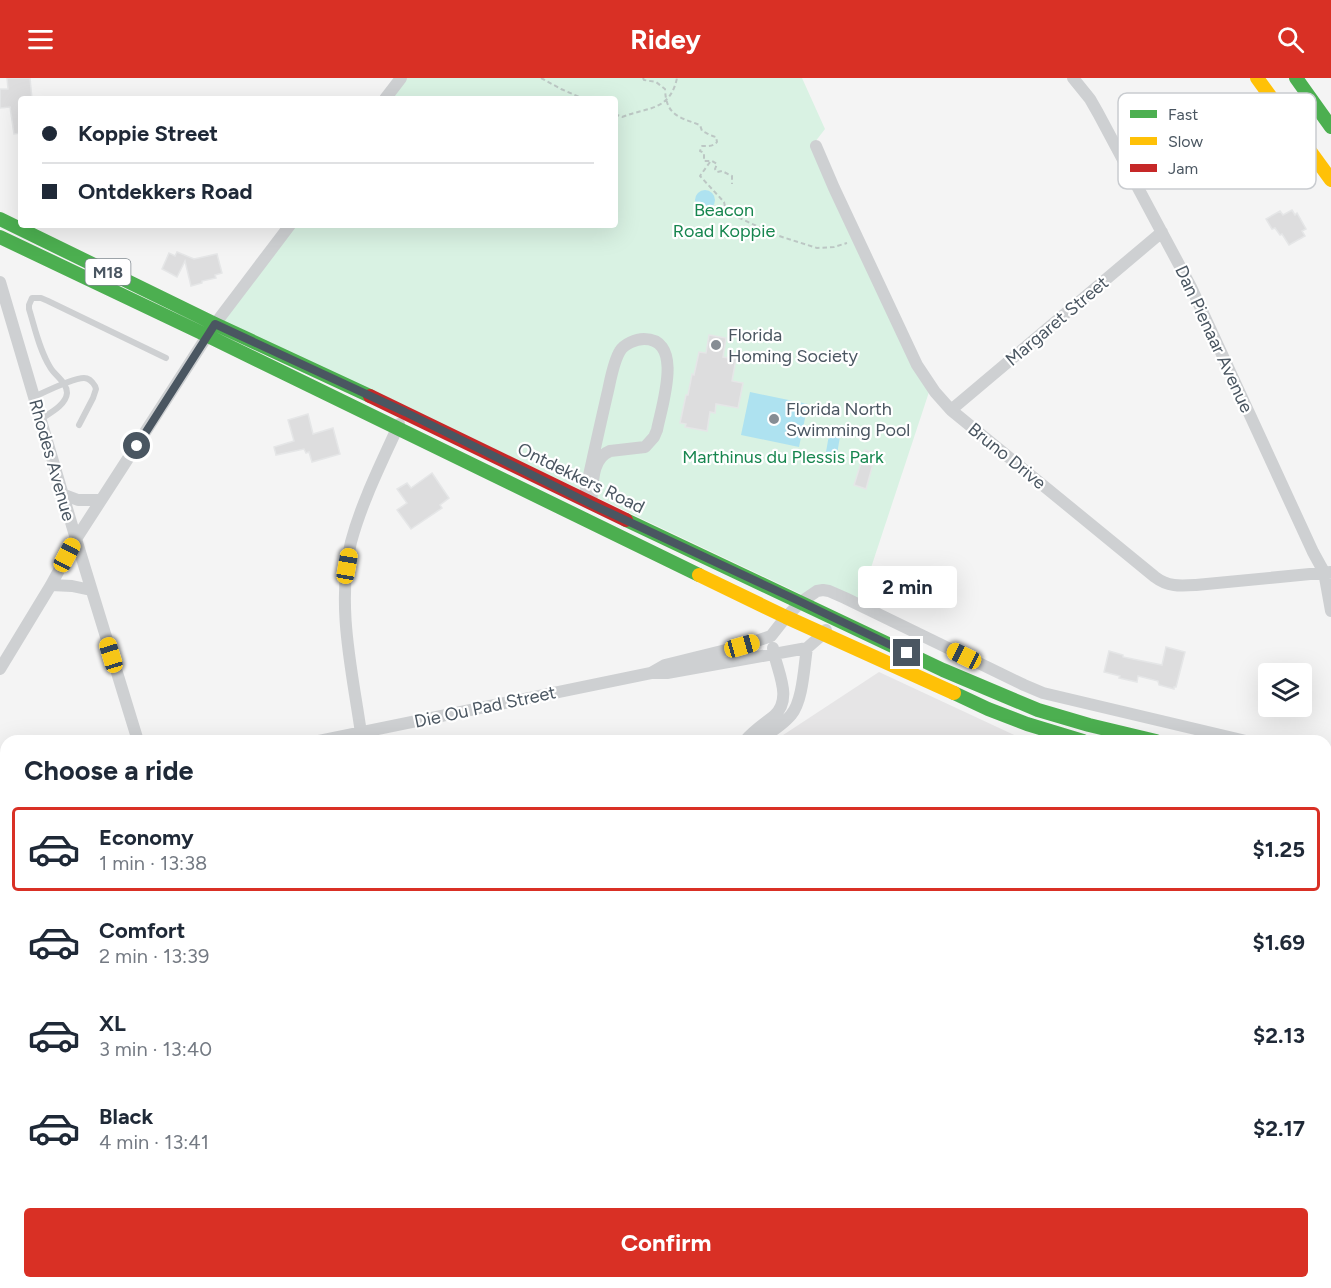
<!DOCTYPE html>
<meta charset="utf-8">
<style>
body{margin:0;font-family:Figtree,sans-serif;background:#f2f2f3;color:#1f2937;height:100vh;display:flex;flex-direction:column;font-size:22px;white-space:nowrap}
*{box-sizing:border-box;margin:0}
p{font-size:20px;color:#747a83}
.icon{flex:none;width:33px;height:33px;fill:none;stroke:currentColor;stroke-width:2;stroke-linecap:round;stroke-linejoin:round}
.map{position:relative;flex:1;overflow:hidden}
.drawer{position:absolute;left:0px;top:657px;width:1332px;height:554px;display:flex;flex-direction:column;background:#fff;border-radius:18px 18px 0 0;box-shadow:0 6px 24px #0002}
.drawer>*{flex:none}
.top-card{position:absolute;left:18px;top:18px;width:600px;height:132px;border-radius:6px;box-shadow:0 6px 24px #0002;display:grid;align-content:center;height:132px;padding:0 24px;background:#fff}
.fabs{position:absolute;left:1258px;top:585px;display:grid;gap:12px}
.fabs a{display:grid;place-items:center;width:54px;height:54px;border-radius:6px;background:#fff;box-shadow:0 6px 24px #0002;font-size:30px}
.end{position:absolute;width:27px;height:27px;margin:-14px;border:8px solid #4a5661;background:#fff;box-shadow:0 0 0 3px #fff}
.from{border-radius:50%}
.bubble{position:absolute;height:42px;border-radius:6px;background:#fff;box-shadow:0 6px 24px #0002;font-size:20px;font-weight:700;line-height:42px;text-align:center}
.car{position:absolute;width:18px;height:36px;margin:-18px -9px;border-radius:8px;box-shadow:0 0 4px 2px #0007;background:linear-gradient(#f5c518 24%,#345 0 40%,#f5c518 0 76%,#345 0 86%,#f5c518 0)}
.top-card b{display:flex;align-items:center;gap:21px;height:57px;font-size:22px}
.top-card b+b{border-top:2px solid #e0e1e3}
.top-card i{width:15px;height:15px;background:#1f2937}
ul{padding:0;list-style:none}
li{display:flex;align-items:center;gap:18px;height:84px;margin:0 12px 9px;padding:0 12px;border:3px solid transparent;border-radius:6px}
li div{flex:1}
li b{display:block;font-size:22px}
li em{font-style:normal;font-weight:700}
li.current{border-color:#d93025}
li>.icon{width:54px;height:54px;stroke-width:1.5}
h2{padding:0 24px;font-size:27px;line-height:72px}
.action{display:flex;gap:12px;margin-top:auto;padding:12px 24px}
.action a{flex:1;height:69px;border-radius:6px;background:#d93025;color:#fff;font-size:24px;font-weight:700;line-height:69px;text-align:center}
header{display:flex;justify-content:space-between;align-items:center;height:78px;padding:0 24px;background:#d93025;color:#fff;font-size:27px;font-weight:700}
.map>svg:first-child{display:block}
</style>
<header><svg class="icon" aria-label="menu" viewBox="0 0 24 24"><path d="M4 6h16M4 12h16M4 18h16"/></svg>Ridey<svg class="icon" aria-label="search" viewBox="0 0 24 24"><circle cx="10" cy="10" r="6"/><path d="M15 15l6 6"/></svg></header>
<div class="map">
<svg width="1331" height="1210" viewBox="0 0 1331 1210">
<rect width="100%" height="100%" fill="#f4f4f4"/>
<path fill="#e6e5e6" d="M879 594 1027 663H774Z
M1326 742 1331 743V791L1326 803Z"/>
<path fill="#d9f2e3" d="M406 0H802L825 51 815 64 929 314 860 523 830 509 803 517 224 243 295 147H615V21H390Z
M511 1204 672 1205 670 1210H504Z"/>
<path fill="#aee2f0" d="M695 122a10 10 0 1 1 20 0a10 10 0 1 1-20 0Z
M750 314 808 326 799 369 741 357Z
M830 351 841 353 837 376 826 374Z"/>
<path fill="#ddddde" stroke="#e5e6e7" stroke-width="1.5" d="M7 0H30L32 21H21V55L14 56 10 29 0 30V11H8Z
M1292 132 1295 137 1297 135 1306 151 1302 153 1305 158 1289 167 1282 156 1280 157 1275 150 1272 151 1266 141 1280 133 1283 137Z
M177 174 194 181 217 176 222 195 215 197 216 200 202 203V205L191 208 185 183 177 199 162 191 169 175 175 178Z
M709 257 726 260 723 279 736 281 732 303 743 305 738 330 716 326 715 335 710 334 707 353 685 349 686 346 680 345 686 317H688L692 296 694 297 699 274 706 275Z
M308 336 313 356 333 350 340 376 312 384 309 374 306 375 304 371 276 377 274 369 294 363 288 342Z
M865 372 876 375 866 411 854 407Z
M432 395 449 420 440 427 442 430 411 451 397 432 407 425 397 411 407 405 411 410Z
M1166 569 1185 574 1176 609H1174V611L1159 607 1158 603 1138 598 1137 604 1119 600 1120 598 1104 594 1109 573 1123 577V579L1162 587Z"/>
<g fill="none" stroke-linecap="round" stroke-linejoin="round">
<path stroke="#bcc7c4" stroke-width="2" stroke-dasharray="4.5 3" stroke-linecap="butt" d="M541 0 561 11 584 21
M643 0 644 2 656 4 665 11C666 37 678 39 700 47L702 53C707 55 711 58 716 59L717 64C713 69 707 68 702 68L700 73 704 75V83H712L717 86 715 91 717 94 722 93 732 98V106
M615 36 622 39C648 29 670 33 677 0
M710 84 700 98 724 124 726 133
M718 130 776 157 817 170 834 169 847 165"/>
<path stroke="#ced0d2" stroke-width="6" d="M34 319C45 314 72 300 84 300 89 300 92 303 95 308L96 311 93 320 79 347
M41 341C50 335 66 327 67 315 67 304 55 298 50 289 39 271 35 250 29 231V227L32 220H41L48 223 166 280"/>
<path stroke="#ced0d2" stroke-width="12" d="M1073 0 1090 21 1098 35 1191 209 1313 474 1324 494 1331 533
M385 21 401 0
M816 68 834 110 917 287 935 314 951 332 1155 499C1168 509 1180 508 1196 507L1331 494
M0 204 76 461 138 663
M951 332 1162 154
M62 416 78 422H101
M584 421C591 387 599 352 607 317 610 305 613 284 620 273 624 266 636 261 644 261 685 261 661 330 657 352L654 359 645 369 610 373C591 380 593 408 591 425
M51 507 72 508 91 512
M0 591 51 507 76 461 215 246 290 147
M651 595 665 587 742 568 771 558 786 539 801 524 817 513 823 512 829 513 845 520 1024 607 1043 615 1246 663
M361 655C352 592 336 527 351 464 362 423 382 384 399 346
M319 663 651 595H667L807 570 823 556 826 552
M745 663C753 653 764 646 774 638 794 620 776 592 773 570
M757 663C768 656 782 648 791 637 803 623 804 588 807 570
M1326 678 1331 677
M0 725 6 724
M1326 836 1331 819
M1326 881 1331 885
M0 945 6 944
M1326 1070 1331 1073
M0 1107 6 1105
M391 1204 395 1210
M951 1204 961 1210
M1260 1204 1270 1210
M497 1210 504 1204
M686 1210 688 1204
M1127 1210 1130 1204"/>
<path stroke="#4caf50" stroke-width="14" d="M1296 0 1331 49
M0 141 215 246 370 318
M0 159 208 258 699 497
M626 442 943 592 1038 632 1089 647 1156 663
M954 615 988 631 1027 646 1083 663
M1326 702 1331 703
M1326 722 1331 724"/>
<path stroke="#ffc107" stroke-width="14" d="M1257 0 1331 102
M699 497 786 539 954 615"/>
<path stroke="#c62828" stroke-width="14" d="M370 318 626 442"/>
</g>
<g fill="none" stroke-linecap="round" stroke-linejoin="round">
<path stroke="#4a5661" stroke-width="8" d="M137 368 215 246 405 334 591 426 801 524 907 575"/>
</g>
<g fill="#868d94" stroke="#fff" stroke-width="2">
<circle cx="716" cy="267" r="6"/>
<circle cx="774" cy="341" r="6"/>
</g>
<g text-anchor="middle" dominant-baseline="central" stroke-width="4.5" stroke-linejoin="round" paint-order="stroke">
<rect fill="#fff" stroke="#808990" stroke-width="1.5" x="85.5" y="181" width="45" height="26" rx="4.5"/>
<g font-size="16" font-weight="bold" fill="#4a5661">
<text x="108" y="194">M18</text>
</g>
<g font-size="18" fill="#17864f" stroke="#fff">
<text x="724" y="132">Beacon<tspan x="724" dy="21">Road Koppie</tspan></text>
<text x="783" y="379">Marthinus du Plessis Park</text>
</g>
<g font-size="18" fill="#4a5661" stroke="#fff">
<text transform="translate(1057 243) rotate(-40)">Margaret Street</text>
<text transform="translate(1214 261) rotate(65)">Dan Pienaar Avenue</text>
<text transform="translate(1007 378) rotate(39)">Bruno Drive</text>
<text transform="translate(52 382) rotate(74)">Rhodes Avenue</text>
<text transform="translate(581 400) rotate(26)">Ontdekkers Road</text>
<text transform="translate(485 629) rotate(-12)">Die Ou Pad Street</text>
</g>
<g font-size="18" fill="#4a5661" stroke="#fff" text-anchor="start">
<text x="728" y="257">Florida<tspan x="728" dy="21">Homing Society</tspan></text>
<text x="786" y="331">Florida North<tspan x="786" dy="21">Swimming Pool</tspan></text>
</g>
</g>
<rect x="1118" y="15" width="198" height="96" rx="9" fill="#fff" stroke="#c9ccd0" stroke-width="1.5"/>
<rect x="1130" y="32" width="27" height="8" fill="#4caf50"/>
<rect x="1130" y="59" width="27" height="8" fill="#ffc107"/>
<rect x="1130" y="86" width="27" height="8" fill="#c62828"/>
<g font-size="16" fill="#4a5661">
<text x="1168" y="42">Fast</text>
<text x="1168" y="69">Slow</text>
<text x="1168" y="96">Jam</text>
</g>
</svg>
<div class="fabs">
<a><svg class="icon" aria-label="layers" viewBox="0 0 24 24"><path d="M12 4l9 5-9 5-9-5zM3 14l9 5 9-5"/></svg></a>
</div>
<i class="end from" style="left:137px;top:368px"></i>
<i class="end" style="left:907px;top:575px"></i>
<div class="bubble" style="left:858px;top:488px;width:99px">2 min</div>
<i class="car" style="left:67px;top:477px;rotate:28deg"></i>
<i class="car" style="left:347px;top:488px;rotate:10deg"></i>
<i class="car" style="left:742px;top:568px;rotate:74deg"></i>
<i class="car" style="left:111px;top:577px;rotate:343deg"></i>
<i class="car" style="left:964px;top:578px;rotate:296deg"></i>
<div class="top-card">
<b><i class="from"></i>Koppie Street</b>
<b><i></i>Ontdekkers Road</b>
</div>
<section class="drawer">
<h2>Choose a ride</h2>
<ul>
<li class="current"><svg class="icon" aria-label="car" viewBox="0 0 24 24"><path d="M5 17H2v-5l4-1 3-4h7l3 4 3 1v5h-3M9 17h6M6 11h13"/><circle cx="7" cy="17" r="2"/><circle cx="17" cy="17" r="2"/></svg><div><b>Economy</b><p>1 min · 13:38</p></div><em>$1.25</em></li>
<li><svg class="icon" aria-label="car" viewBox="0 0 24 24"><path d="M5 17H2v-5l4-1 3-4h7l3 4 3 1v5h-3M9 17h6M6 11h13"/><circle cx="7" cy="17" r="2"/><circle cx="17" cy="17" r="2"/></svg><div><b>Comfort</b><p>2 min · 13:39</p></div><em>$1.69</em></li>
<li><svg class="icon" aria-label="car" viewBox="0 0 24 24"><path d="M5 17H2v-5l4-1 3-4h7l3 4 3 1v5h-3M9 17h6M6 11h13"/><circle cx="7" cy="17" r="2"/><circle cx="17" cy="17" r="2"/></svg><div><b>XL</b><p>3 min · 13:40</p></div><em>$2.13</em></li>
<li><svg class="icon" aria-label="car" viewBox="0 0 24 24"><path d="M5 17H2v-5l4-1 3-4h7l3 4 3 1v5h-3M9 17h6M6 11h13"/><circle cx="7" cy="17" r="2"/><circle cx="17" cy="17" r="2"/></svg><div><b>Black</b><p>4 min · 13:41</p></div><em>$2.17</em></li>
</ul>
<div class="action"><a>Confirm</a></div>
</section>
</div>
